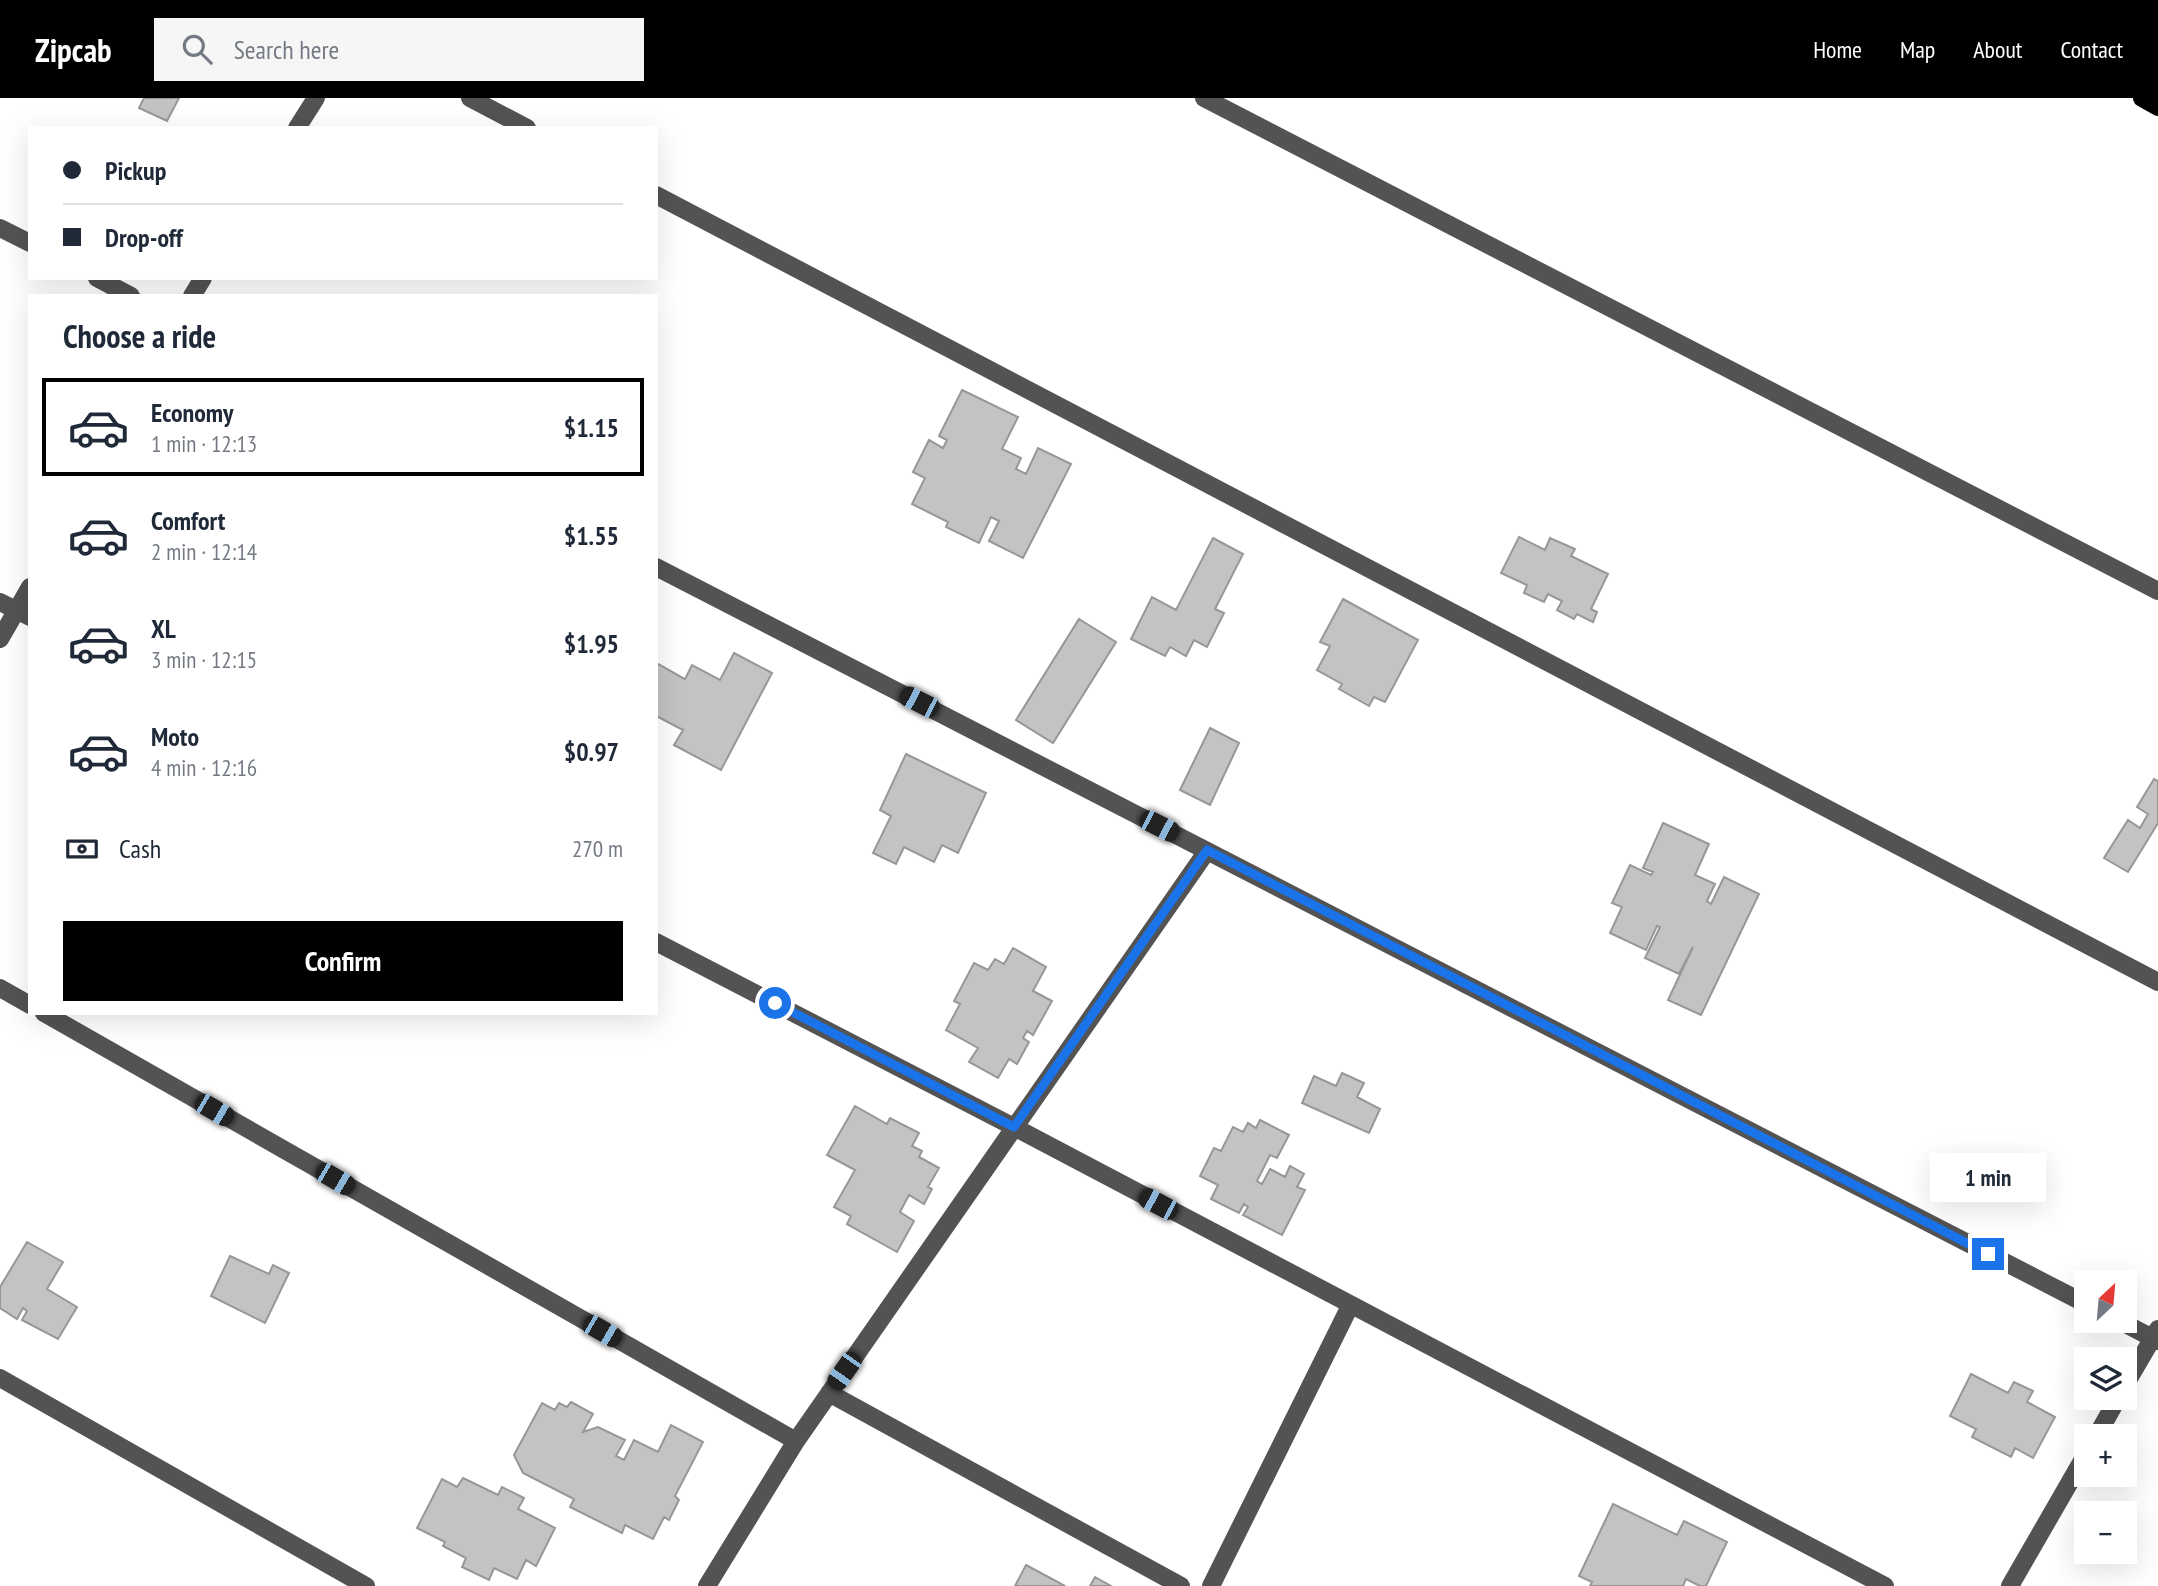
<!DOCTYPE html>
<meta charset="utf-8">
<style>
body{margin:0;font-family:"PT Sans Narrow",sans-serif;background:#f6f6f7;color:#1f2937;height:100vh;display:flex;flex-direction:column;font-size:26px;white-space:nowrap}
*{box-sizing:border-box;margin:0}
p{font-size:23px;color:#747a83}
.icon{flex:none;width:38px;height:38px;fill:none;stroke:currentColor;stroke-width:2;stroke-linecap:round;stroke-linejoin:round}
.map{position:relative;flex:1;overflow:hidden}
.side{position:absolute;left:28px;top:196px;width:630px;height:721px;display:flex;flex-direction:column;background:#fff;border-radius:0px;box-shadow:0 7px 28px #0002}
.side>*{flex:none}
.banner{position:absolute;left:28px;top:28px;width:630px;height:154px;border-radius:0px;box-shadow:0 7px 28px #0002;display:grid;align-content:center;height:154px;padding:0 35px;background:#fff}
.needle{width:46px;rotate:26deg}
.buttons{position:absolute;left:2074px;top:1172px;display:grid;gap:14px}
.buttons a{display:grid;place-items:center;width:63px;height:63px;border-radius:0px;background:#fff;box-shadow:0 7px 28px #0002;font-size:35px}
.end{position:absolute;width:32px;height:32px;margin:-16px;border:9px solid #1a73e8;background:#fff;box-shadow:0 0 0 4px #fff}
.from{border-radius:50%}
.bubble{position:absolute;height:49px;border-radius:0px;background:#fff;box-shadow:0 7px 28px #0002;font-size:23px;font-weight:600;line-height:49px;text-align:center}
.car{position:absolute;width:21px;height:42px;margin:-21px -10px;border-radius:9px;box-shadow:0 0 5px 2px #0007;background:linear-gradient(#222 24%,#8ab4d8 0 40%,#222 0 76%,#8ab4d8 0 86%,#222 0)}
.banner b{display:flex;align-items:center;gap:24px;height:66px;font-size:26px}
.banner b+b{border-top:2px solid #e0e1e3}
.banner i{width:18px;height:18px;background:#1f2937}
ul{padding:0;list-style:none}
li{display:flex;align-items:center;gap:21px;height:98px;margin:0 14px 10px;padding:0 21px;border:4px solid transparent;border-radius:0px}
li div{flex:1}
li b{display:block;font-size:26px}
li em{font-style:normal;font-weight:600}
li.active{border-color:#000}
li>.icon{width:63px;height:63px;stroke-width:1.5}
h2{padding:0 35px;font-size:32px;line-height:84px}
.pay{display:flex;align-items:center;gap:18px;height:77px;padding:0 35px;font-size:26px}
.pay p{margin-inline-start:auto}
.action{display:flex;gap:14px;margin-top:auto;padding:14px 35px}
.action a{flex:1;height:80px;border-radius:0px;background:#000;color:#fff;font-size:28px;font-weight:600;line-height:80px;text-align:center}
header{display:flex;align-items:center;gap:42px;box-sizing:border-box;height:98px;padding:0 35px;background:#000;color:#fff}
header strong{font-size:33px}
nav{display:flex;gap:38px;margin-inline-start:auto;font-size:24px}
.search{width:490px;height:63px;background:#f6f6f7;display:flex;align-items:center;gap:18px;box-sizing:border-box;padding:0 24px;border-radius:0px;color:#747a83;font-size:26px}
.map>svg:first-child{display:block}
</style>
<header>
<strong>Zipcab</strong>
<div class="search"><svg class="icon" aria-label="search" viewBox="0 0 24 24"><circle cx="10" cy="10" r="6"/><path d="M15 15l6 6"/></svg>Search here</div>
<nav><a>Home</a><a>Map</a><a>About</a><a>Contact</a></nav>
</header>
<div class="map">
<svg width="2158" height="1488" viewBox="0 0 2158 1488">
<rect width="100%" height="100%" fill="#fff"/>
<path fill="#c3c3c3" stroke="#979797" stroke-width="2" d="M144 0H179L167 23 139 10Z
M962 292 1018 319 1002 351 1021 360 1016 371 1026 376 1038 350 1071 366 1023 460 989 443 999 423 991 419 979 445 946 429 948 424 912 406 925 380 913 374 929 342 943 350 947 342 939 338Z
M1519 439 1545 452 1550 440 1575 451 1571 458 1608 476 1591 511 1597 514 1593 524 1577 516 1574 521 1557 512 1562 503 1548 496 1544 504 1524 495 1527 487 1501 475Z
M1213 440 1243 456 1215 511 1224 515 1207 549 1194 542 1186 558 1170 549 1165 558 1131 541 1152 499 1176 512Z
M1343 501 1418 542 1385 604 1374 599 1369 608 1339 591 1342 586 1317 572 1330 548 1320 544Z
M1079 521 1116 544 1053 645 1016 622Z
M734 555 772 575 721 672 674 647 683 632 656 618V570L658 566 685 581 692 567 720 582Z
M1210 630 1239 645 1210 707 1180 692Z
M906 656 986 695 958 755 942 747 934 764 904 749 896 766 873 755 891 718 880 712Z
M2154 681 2158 683V725L2128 774 2104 760 2128 722 2140 730 2148 716 2137 709Z
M1663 725 1709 746 1695 777 1715 786 1707 803 1711 806 1724 779 1759 796 1701 917 1668 902 1693 849 1679 876 1645 860 1660 829 1657 828 1646 852 1610 835 1622 809 1612 805 1630 767 1651 777 1653 774 1643 770Z
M1013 850 1046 869 1033 893 1052 903 1033 937 1027 933 1023 940 1029 944 1017 966 1009 961 998 980 969 964 978 950 946 932 960 906 954 903 974 865 988 872 995 861 1004 866Z
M1342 975 1364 985 1357 999 1380 1011 1369 1035 1302 1005 1314 978 1336 988Z
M855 1008 887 1026 890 1020 919 1035 912 1048 922 1053 919 1059 939 1070 928 1089 932 1091 924 1106 909 1097 900 1114 914 1123 897 1154 847 1126 851 1118 834 1109 855 1072 827 1057Z
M1260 1022 1289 1037 1277 1060 1270 1057 1257 1083 1262 1086 1270 1071 1285 1079 1290 1068 1304 1076 1297 1089 1305 1092 1282 1137 1243 1117 1248 1109 1244 1106 1239 1115 1211 1101 1218 1087 1200 1078 1214 1050 1221 1053 1233 1029 1243 1034 1248 1025 1256 1030Z
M27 1144 63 1164 47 1191 77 1209 58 1241 22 1222 27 1213 23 1210 17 1221 0 1210V1189Z
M230 1158 269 1176 273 1167 289 1175 265 1225 211 1198Z
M1971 1276 2008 1295 2014 1284 2033 1293 2027 1304 2055 1319 2033 1360 2015 1350 2011 1359 1972 1339 1976 1331 1950 1318Z
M571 1304 593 1316 583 1334 598 1329 625 1342 616 1358 624 1362 634 1342 658 1354 671 1327 703 1344 675 1398 679 1402 669 1422 664 1419 653 1441 625 1427 622 1435 570 1409 574 1401 523 1375 514 1357 542 1305 555 1312 559 1305 567 1309Z
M463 1380 498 1397 502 1389 524 1400 518 1411 555 1430 536 1468 526 1462 517 1481 494 1470 489 1482 462 1469 466 1460 443 1448 445 1444 417 1430 442 1381 457 1389Z
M1613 1406 1677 1437 1684 1423 1727 1444 1706 1488H1700L1686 1481 1683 1488H1590L1592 1484 1579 1478Z
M1026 1467 1065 1488H1015Z
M1095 1479 1111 1488H1090Z"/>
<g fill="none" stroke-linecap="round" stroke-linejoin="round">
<path stroke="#535353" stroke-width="18" d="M470 0 527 30
M1204 0 2158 493
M297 30 316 0
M656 97 2158 884
M0 130 30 145
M97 180 131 198
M192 198 203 180
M656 469 2086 1206
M0 504 30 519
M0 541 30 489
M656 844 1014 1029 1885 1488
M0 890 30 907
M44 915 796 1343
M2120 1223 2158 1243
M0 1280 366 1488
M2124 1289 2158 1231
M829 1295 1181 1488
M2096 1339 2118 1300
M707 1488 796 1343 1207 753
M1211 1488 1350 1208
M2010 1488 2086 1356"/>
<path stroke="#000" stroke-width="18" d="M2142 0 2158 9"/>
</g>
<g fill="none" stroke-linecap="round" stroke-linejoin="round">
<path stroke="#1a73e8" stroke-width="9" d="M775 905 1014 1029 1207 752 1988 1156"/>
</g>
</svg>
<div class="buttons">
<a><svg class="needle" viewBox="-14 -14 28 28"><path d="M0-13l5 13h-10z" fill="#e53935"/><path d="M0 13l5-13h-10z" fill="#747a83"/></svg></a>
<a><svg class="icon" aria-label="layers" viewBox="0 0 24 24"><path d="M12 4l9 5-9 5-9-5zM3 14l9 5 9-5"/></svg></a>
<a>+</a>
<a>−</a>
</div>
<i class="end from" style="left:775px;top:905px"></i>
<i class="end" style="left:1988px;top:1156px"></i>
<div class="bubble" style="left:1930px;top:1055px;width:116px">1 min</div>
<i class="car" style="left:919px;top:604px;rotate:297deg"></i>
<i class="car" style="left:1159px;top:728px;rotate:117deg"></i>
<i class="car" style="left:214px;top:1012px;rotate:120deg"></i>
<i class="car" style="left:335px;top:1081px;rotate:120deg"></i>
<i class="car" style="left:1158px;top:1106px;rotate:298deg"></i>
<i class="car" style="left:602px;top:1233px;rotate:120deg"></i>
<i class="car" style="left:844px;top:1273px;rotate:215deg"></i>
<div class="banner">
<b><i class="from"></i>Pickup</b>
<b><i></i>Drop-off</b>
</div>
<section class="side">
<h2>Choose a ride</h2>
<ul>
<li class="active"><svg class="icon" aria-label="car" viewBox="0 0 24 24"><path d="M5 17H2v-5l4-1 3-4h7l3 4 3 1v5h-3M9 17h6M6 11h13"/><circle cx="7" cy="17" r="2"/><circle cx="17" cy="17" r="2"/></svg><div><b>Economy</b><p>1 min · 12:13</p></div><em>$1.15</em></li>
<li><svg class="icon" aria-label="car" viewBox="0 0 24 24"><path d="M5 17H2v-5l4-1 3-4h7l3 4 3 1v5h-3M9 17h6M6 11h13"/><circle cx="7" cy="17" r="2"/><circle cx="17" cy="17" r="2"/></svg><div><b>Comfort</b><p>2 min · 12:14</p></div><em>$1.55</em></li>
<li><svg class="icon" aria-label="car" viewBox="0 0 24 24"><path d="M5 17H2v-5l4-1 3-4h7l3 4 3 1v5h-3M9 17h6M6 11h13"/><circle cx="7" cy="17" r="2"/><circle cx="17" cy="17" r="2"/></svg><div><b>XL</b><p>3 min · 12:15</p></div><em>$1.95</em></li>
<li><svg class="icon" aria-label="car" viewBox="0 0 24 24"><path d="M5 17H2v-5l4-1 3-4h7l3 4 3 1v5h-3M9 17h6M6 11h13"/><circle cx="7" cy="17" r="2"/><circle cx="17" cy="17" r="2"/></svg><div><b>Moto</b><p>4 min · 12:16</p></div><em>$0.97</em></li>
</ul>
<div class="pay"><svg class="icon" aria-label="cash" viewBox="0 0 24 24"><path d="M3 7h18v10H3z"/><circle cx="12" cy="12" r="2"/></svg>Cash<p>270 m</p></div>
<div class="action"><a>Confirm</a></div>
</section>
</div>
